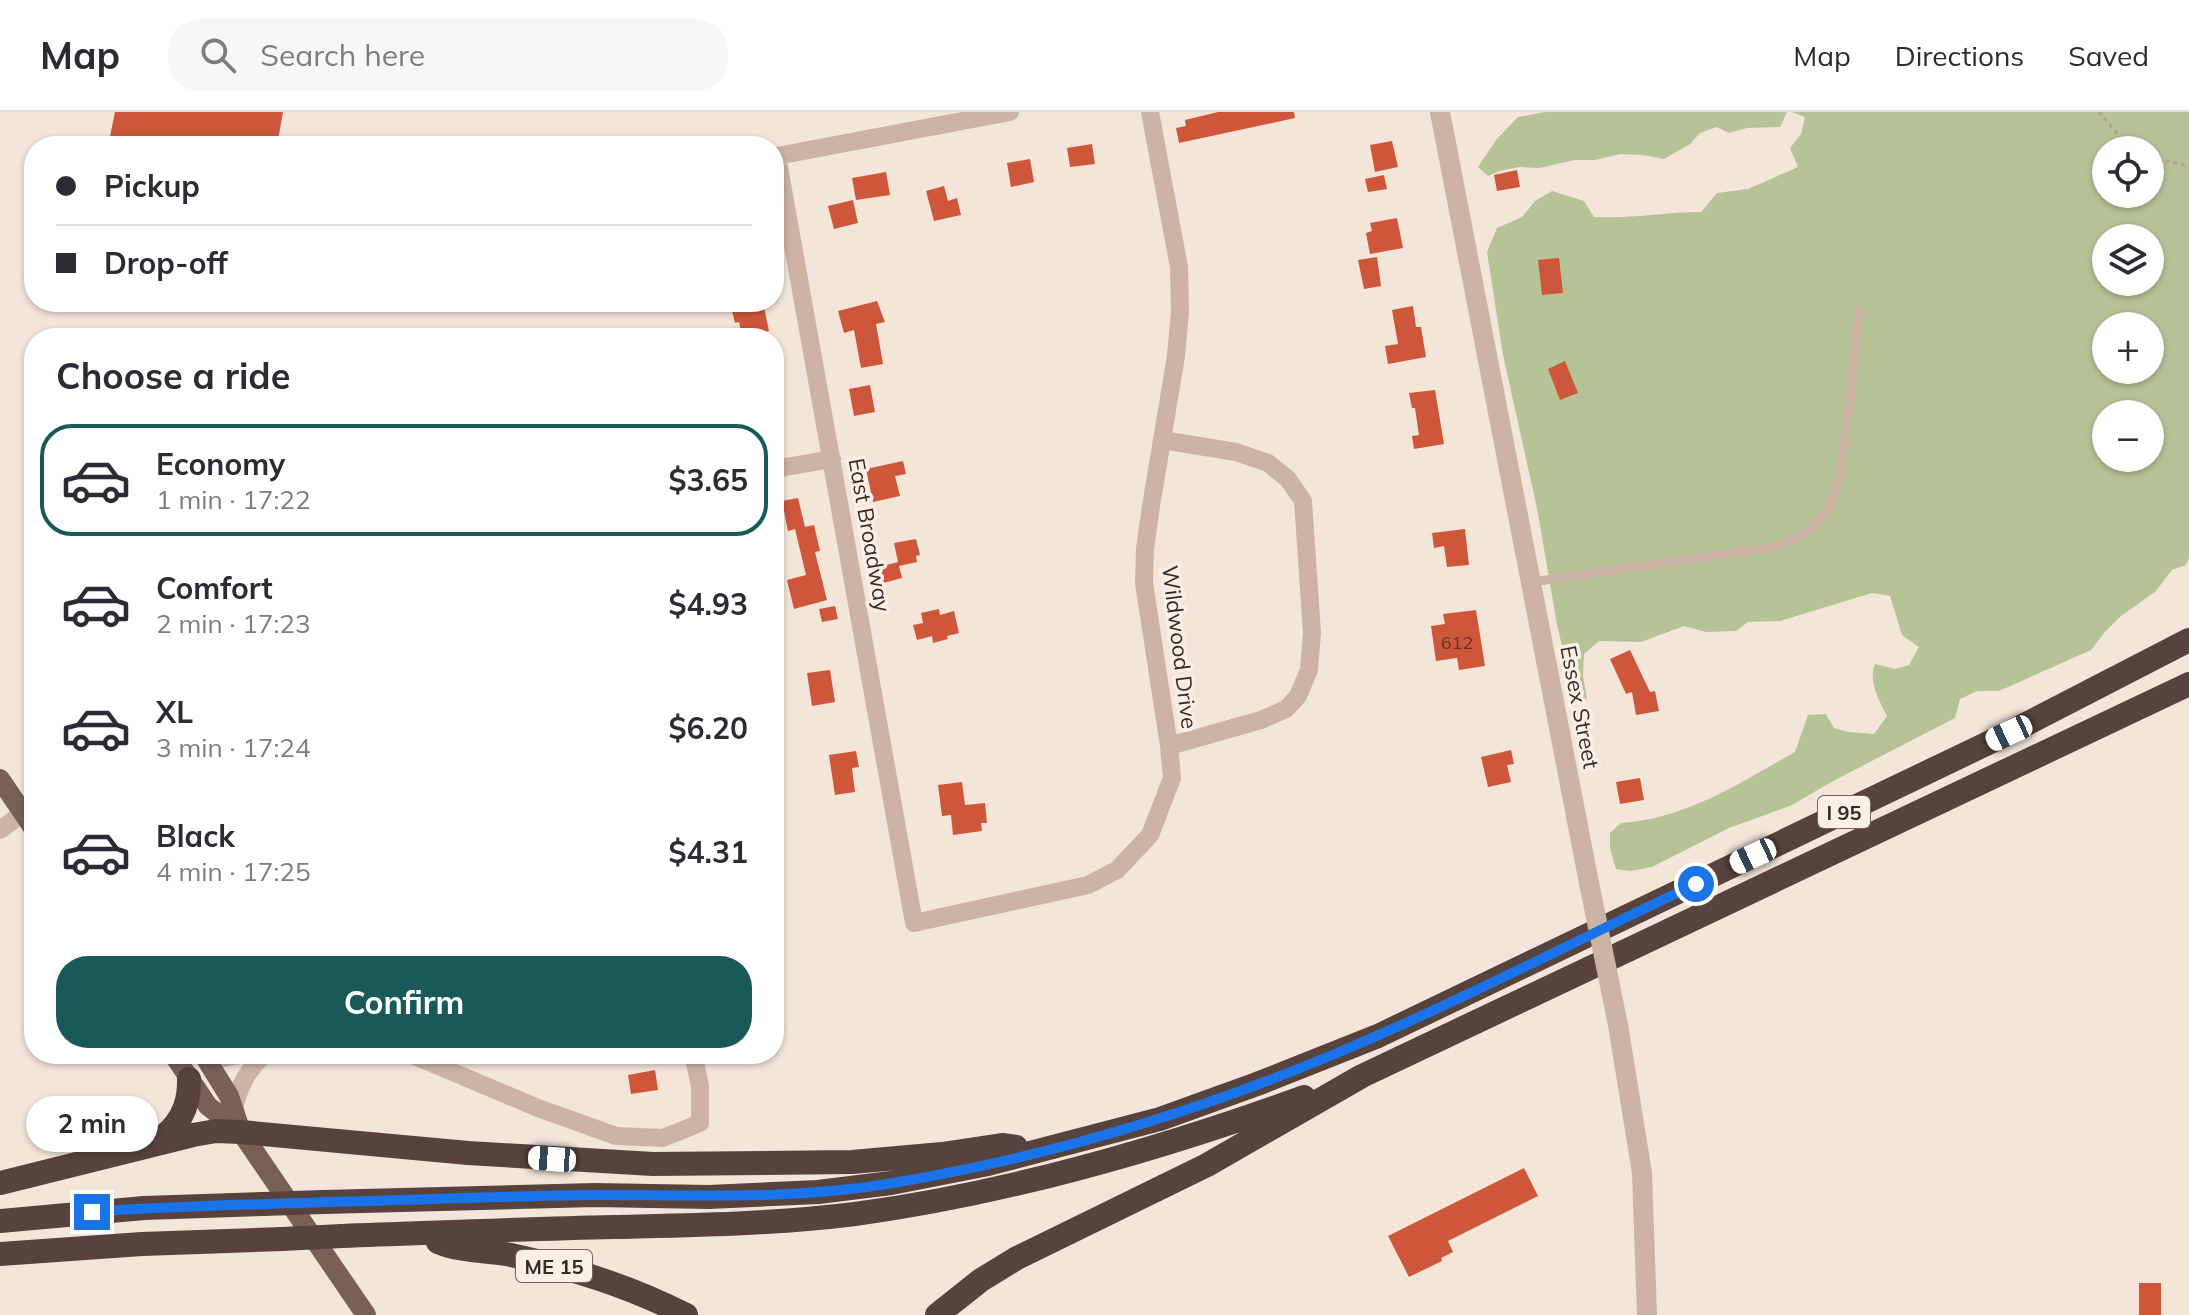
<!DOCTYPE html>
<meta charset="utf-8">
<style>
body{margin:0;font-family:Mulish,sans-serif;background:#f7f7f7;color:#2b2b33;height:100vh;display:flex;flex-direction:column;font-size:30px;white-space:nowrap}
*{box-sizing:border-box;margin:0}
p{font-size:26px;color:#7c7c81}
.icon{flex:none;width:44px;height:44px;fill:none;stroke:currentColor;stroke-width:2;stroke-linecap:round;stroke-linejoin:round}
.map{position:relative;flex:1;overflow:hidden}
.sheet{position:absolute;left:24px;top:216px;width:760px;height:736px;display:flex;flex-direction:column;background:#fff;border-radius:32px;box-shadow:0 2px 6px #0004}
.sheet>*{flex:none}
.hud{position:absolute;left:24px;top:24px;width:760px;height:176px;border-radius:32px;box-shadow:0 2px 6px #0004;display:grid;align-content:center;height:176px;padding:0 32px;background:#fff}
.buttons{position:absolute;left:2092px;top:24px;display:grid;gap:16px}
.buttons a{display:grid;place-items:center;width:72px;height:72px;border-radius:50%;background:#fff;box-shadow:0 2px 6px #0004;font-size:40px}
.end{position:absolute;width:36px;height:36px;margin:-18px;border:10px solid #1a73e8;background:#fff;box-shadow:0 0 0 4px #fff}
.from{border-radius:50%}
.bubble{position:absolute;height:56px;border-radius:28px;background:#fff;box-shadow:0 2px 6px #0004;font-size:26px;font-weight:700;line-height:56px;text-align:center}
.car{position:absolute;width:24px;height:48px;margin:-24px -12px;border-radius:10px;box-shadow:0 0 6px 2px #0007;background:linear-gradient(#fff 24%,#345 0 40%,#fff 0 76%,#345 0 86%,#fff 0)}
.hud b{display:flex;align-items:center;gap:28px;height:76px;font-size:30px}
.hud b+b{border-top:2px solid #e1e1e2}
.hud i{width:20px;height:20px;background:#2b2b33}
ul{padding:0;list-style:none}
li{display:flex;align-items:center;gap:24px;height:112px;margin:0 16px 12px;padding:0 16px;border:4px solid transparent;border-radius:32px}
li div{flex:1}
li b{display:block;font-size:30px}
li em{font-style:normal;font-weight:700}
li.on{border-color:#19595a}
li>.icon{width:72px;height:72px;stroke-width:1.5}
h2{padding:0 32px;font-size:36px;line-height:96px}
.primary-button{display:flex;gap:16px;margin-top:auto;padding:16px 32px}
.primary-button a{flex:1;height:92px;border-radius:32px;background:#19595a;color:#fff;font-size:32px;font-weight:700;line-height:92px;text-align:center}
header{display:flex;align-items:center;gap:48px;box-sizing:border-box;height:112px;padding:0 40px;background:#fff;border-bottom:2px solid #e1e1e2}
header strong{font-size:38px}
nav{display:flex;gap:44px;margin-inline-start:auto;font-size:28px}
.search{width:560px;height:72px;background:#f7f7f7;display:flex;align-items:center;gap:20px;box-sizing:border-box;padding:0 28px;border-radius:32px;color:#7c7c81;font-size:30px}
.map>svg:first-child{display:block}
</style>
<header>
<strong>Map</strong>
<div class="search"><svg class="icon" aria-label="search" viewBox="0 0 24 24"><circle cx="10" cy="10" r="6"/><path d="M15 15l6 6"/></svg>Search here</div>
<nav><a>Map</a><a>Directions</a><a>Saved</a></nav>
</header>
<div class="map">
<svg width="2189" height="1203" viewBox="0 0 2189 1203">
<rect width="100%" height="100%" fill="#f3e5d8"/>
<path fill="#b6c397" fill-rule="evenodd" d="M1545 0H1787L1780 15 1747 16 1729 21 1717 15 1700 21 1690 32 1664 47 1643 43 1620 42 1595 48H1575L1539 56 1519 55 1500 59 1488 64 1478 55 1496 28 1518 5Z
M1792 0H2189V446L2186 453 2172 458 2155 480 2121 504 2105 520 2091 538 1999 579H1977L1960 587 1955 606 1835 668 1790 694 1729 716 1652 755 1630 759 1616 757 1610 737V721L1621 711C1685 707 1740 671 1795 640L1808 603 1826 602 1834 616 1848 620 1874 622 1887 604C1879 588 1868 570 1875 552L1895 557 1909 553 1919 535 1902 523 1890 484 1872 481 1780 509 1748 510 1736 519 1706 520 1684 514 1641 530 1599 529 1584 542 1583 564 1587 587 1576 591 1557 513 1537 396 1503 243 1487 140 1497 116 1522 105 1535 89 1552 79 1584 89 1594 105C1630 107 1665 100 1701 100L1717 81 1748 77 1798 55 1790 36 1801 22 1805 5ZM2106 38H2150V82H2106ZM2106 126H2150V170H2106ZM2106 214H2150V258H2106ZM2106 302H2150V346H2106Z"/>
<path fill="#ce573b" d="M115 0H283L277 34H108Z
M1218 0H1294L1295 6 1179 31 1176 16 1186 14 1185 8Z
M1392 29 1398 55 1375 60 1370 33Z
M1092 32 1095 52 1070 55 1067 36Z
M1030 47 1034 70 1011 75 1007 51Z
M1517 58 1520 75 1497 79 1494 63Z
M886 60 890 83 856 88 852 66Z
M1384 63 1387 77 1368 80 1365 67Z
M944 74 948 89 957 86 961 103 934 109 926 79Z
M853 88 858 111 834 117 828 94Z
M1397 106 1403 136 1370 142 1366 121 1372 119 1370 111Z
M1377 145 1381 174 1364 177 1358 148Z
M1559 146 1563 181 1542 183 1538 148Z
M877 189 885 210 876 212 883 252 861 256 854 218 844 221 838 199Z
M730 190H763L769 219 742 224 739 210 735 211Z
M1413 194 1416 215H1421L1426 245 1388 252 1385 234 1398 232 1392 198Z
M1565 249 1578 281 1560 288 1548 257Z
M870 273 875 300 854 304 849 277Z
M1435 278 1444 332 1414 337 1412 324 1419 323 1415 296H1412L1409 281Z
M903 349 906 362 895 364 900 384 873 390 866 357Z
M798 386 805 415 814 413 820 439 815 440 827 488 794 497 787 468 806 463 795 417 788 419 782 389Z
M1465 417 1469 453 1447 455 1444 434 1434 436 1432 421Z
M916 427 920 443 916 444 917 450 899 454 902 466 883 471 879 455 898 450 894 431Z
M835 494 838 507 822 510 819 497Z
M939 497 940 503 954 499 959 521 947 524 948 527 933 531 932 524 917 528 913 513 923 511 921 501Z
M1476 498 1485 554 1459 558 1457 546 1436 549 1431 514 1445 512 1443 502Z
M1630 538 1650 580 1655 579 1659 599 1636 603 1632 580 1626 582 1610 547Z
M830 558 835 590 812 594 807 561Z
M1511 638 1514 652 1507 653 1511 670 1488 675 1481 645Z
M856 639 859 655 852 656 855 680 835 683 829 643Z
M1640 666 1644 688 1620 692 1616 670Z
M962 670 965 693 985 691 987 711H981L982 719 953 723 951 703 942 704 938 673Z
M655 958 658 978 631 982 628 963Z
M1524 1056 1538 1084 1448 1129 1453 1140 1441 1146 1442 1149 1409 1165 1388 1124Z
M2139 1171H2161V1203H2139Z"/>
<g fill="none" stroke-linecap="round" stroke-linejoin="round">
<path stroke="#b79d8e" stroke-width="3" stroke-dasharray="4 4" stroke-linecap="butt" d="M2099 0 2131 38
M2150 45 2189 54"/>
<path stroke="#cbb4a4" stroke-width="9" d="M1532 470 1769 436 1798 426 1814 415 1831 392 1841 358 1847 314 1859 198
M80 944 83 942"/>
<path stroke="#cbb4a4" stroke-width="18" d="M1010 0 777 44 914 811 1088 773 1117 758 1150 723 1172 666 1169 634 1144 471 1145 437 1151 394 1176 244 1180 199 1179 155 1150 0
M1162 328 1236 340 1268 351 1288 367 1303 389 1312 521 1309 558 1298 584 1286 597 1261 608 1169 634
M774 357 832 347
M0 718 23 701
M410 942 538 996 616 1024 663 1026 700 1011V974L693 942
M206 947 224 946 243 942
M234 996C240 973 247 957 266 942"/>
<path stroke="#cbb4a4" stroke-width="20" d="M1440 0 1589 771
M1618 913 1642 1061 1647 1203"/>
<path stroke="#796056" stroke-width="20" d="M0 667 34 717
M173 942 208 994 241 1020
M203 942 229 984 241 1020 366 1203"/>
<path stroke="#58433c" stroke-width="24" d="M157 1029C179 1015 190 994 189 967
M0 1071 193 1023 216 1019 241 1020 468 1041 653 1052 852 1050 942 1042 1002 1033 1016 1035
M323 1090 595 1083 709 1085 818 1080 891 1071 988 1052 1160 1007 1257 972 1378 924 2009 621 2189 528
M0 1109 144 1096 263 1092
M342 1124C432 1121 523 1117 614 1115 694 1113 775 1112 855 1102 1009 1081 1158 1038 1304 985
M438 1130C458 1139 489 1139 511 1143 572 1156 631 1175 686 1203
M0 1142 142 1132 282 1127
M937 1203 981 1168 1017 1146 1207 1053 1362 964 2189 572"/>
<path stroke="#cbb4a4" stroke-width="20" d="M1589 771 1618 913"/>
<path stroke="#58433c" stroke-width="24" d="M263 1092 323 1090
M282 1127 342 1124"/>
</g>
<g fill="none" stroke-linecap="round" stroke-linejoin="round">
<path stroke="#1a73e8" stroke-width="10" d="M92 1100C170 1094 248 1093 326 1090 415 1088 504 1084 593 1083 693 1083 794 1088 893 1071 1041 1046 1187 1003 1325 946 1451 894 1573 830 1696 772"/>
</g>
<g text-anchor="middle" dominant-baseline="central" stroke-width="7" stroke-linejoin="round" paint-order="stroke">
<g font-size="18" fill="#5c352b">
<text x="1457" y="530">612</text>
</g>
<g fill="#faefe5" stroke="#71655f" stroke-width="2">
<rect x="1818" y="684" width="52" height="32" rx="6"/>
<rect x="516" y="1138" width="76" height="32" rx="6"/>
</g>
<g font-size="20" font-weight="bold" fill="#362a26">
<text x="1844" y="700">I 95</text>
<text x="554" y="1154">ME 15</text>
</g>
<g font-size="22" fill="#362a26" stroke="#faefe5">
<text transform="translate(870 423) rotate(80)">East Broadway</text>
<text transform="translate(1180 535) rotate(83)">Wildwood Drive</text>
<text transform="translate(1580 595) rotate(79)">Essex Street</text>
</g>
</g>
</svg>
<div class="buttons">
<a><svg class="icon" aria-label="locate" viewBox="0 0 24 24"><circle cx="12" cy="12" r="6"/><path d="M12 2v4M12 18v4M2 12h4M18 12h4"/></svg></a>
<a><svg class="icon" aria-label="layers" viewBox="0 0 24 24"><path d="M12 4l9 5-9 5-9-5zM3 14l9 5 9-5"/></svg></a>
<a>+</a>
<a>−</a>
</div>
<i class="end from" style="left:1696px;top:772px"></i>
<i class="end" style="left:92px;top:1100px"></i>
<div class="bubble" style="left:26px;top:984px;width:132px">2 min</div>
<i class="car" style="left:2009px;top:621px;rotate:245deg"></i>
<i class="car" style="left:1753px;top:744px;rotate:245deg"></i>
<i class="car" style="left:552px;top:1047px;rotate:274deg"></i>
<div class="hud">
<b><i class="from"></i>Pickup</b>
<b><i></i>Drop-off</b>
</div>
<section class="sheet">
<h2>Choose a ride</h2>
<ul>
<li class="on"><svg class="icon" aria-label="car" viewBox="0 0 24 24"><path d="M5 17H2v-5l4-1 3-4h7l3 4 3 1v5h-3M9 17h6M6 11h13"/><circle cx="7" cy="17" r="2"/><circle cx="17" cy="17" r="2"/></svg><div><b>Economy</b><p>1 min · 17:22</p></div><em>$3.65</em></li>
<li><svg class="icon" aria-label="car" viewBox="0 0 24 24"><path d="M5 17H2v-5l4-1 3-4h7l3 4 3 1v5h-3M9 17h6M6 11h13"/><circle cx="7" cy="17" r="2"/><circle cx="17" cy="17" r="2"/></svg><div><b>Comfort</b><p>2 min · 17:23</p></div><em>$4.93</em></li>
<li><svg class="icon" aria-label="car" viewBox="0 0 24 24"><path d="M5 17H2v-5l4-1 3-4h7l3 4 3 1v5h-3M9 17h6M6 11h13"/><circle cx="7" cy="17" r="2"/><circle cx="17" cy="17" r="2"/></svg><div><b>XL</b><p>3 min · 17:24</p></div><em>$6.20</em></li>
<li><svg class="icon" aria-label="car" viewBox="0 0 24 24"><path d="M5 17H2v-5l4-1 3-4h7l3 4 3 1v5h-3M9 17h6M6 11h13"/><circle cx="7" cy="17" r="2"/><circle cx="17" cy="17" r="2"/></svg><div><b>Black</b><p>4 min · 17:25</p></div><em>$4.31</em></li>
</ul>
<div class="primary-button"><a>Confirm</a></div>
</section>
</div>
